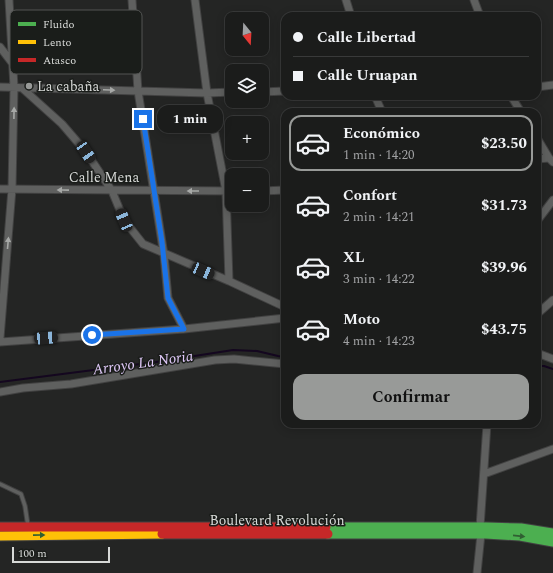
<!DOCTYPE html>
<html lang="es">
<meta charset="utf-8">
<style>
body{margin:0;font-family:Spectral,serif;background:#282928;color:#f1f3f6;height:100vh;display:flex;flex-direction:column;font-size:15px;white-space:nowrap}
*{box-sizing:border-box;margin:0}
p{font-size:13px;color:#a0a1a3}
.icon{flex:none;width:22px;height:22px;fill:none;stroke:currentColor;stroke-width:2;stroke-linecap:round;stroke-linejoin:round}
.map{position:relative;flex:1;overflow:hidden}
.panel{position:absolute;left:281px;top:108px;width:260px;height:320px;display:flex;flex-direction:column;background:#1b1c1b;border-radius:12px;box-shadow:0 2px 10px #0003,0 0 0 1px #393a3a}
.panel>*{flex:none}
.banner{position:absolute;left:281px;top:12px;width:260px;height:88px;border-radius:12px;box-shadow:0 2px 10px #0003,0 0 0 1px #393a3a;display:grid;align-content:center;height:88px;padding:0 12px;background:#1b1c1b}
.needle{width:26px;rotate:162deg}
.controls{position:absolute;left:225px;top:12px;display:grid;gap:8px}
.controls a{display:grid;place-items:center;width:44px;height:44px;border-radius:8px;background:#1b1c1b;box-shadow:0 2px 10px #0003,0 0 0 1px #393a3a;font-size:20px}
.scale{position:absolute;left:12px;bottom:10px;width:98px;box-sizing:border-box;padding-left:4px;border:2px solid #d7d9d7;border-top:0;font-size:11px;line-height:14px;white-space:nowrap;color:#d7d9d7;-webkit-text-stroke:3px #1a1d1a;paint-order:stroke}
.end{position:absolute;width:18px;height:18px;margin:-9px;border:5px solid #1a73e8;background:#fff;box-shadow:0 0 0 2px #fff}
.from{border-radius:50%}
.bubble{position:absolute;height:28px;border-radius:12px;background:#1b1c1b;box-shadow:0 2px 10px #0003,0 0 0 1px #393a3a;font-size:13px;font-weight:700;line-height:28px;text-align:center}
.car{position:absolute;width:12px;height:24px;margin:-12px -6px;border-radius:5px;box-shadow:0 0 3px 1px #0007;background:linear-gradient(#222 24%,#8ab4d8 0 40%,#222 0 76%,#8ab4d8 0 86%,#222 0)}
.banner b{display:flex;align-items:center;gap:14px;height:38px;font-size:15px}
.banner b+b{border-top:1px solid #393a3a}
.banner i{width:10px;height:10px;background:#f1f3f6}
ul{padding:7px 0 0;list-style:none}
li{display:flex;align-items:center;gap:12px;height:56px;margin:0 8px 6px;padding:0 4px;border:2px solid transparent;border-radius:12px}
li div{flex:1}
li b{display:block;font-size:15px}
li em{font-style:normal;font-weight:700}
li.current{border-color:#989a98}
li>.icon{width:36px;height:36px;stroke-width:1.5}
.primary-button{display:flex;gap:8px;margin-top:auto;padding:8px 12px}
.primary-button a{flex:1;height:46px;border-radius:12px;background:#989a98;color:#111;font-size:16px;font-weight:700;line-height:46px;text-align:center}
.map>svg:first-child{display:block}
</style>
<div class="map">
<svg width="553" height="573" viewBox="0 0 553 573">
<rect width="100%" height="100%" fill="#242524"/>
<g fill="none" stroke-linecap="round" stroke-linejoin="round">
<path stroke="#14071f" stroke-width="2" d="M537 366H544L553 369
M0 382 156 362 233 350 257 351 278 356 285 357"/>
<g stroke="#424242" stroke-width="5.5">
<path id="lane" d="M0 484 21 494 25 506 28 526"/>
</g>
<g stroke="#424242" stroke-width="9">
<path id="street" d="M132 0 138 91 164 255 168 298 184 329
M195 0 207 93 226 191 229 281
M346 0 351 16
M474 0 480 16
M0 47 13 64
M0 87 207 93 232 92
M537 87 553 85
M22 88 62 124 86 152 112 191 124 220 143 244 229 281 285 307
M262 92 285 91
M375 96 382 112
M511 96 521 112
M537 138 549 158 553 162
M537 159 549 158
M0 189 232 191
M262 191 285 190
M537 221 553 200
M537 314 553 300
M0 338 12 189 14 87 9 0
M0 342 184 329 285 318
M537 353 553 359
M0 392 23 388 71 384 215 360 234 359 285 364
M484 474 553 449
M477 573 481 534 480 527 487 424"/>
</g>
<g stroke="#424242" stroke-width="11">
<path id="fast" d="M326 527H486L521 528 553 533
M328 534H486L520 536 553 542"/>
</g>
<g stroke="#424242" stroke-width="11">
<path id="slow" d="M0 536 162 534"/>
</g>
<g stroke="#424242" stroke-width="11">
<path id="jam" d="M0 527H326
M162 534H328"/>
</g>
<use href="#lane" stroke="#5f605f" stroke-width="3.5"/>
<use href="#street" stroke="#5f605f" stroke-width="7"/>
<use href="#fast" stroke="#4caf50" stroke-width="9"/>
<use href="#slow" stroke="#ffc107" stroke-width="9"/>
<use href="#jam" stroke="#c62828" stroke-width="9"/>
</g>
<defs><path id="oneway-solid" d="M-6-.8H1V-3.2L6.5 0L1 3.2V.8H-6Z"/></defs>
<g fill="#a7a9a7">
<use href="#oneway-solid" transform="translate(109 90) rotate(2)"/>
<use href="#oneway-solid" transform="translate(14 113) rotate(-89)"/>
<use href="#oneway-solid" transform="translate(63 190) rotate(-179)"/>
<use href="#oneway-solid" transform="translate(193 191) rotate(-180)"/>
<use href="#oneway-solid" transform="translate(8 243) rotate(-85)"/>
</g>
<g fill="#305f32">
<use href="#oneway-solid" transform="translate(39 535) rotate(-1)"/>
<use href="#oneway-solid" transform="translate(519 536) rotate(6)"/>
</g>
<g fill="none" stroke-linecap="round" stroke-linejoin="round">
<path stroke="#1a73e8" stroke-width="5" d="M92 335 184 329 168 298 162 242 143 119"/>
</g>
<circle fill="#989a98" stroke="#1a1d1a" stroke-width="1.5" cx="29" cy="86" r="4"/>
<g text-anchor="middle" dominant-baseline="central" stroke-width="3" stroke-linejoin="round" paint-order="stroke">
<g font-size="14" fill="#d7d9d7" stroke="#1a1d1a" text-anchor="start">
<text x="37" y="86">La cabaña</text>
</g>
<g font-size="14" fill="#d7d9d7" stroke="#1a1d1a">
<text x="104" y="177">Calle Mena</text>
<text x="277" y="520">Boulevard Revolución</text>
</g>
<g font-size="15" font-style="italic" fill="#e0c9f9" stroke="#1a1d1a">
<text transform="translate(143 363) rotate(-8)">Arroyo La Noria</text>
</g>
</g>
<rect x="10" y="10" width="132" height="64" rx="6" fill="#1a1d1a" stroke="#535553" stroke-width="1"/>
<rect x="18" y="22" width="18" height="4" fill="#4caf50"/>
<rect x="18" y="40" width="18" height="4" fill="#ffc107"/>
<rect x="18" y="58" width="18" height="4" fill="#c62828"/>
<g font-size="11" fill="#d7d9d7">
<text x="43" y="28">Fluido</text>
<text x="43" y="46">Lento</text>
<text x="43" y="64">Atasco</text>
</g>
</svg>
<div class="controls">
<a><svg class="needle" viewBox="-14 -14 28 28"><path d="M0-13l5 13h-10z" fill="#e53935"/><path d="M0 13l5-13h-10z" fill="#a0a1a3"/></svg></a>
<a><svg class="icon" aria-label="layers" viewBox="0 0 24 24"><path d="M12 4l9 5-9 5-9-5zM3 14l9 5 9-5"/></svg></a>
<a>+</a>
<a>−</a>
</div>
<div class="scale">100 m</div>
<i class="end from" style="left:92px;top:335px"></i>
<i class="end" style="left:143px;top:119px"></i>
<div class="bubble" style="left:157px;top:105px;width:66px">1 min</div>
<i class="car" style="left:86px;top:152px;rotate:146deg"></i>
<i class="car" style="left:124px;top:220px;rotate:337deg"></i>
<i class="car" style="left:203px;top:271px;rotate:113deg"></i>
<i class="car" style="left:46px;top:338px;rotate:86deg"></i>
<div class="banner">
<b><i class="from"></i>Calle Libertad</b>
<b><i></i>Calle Uruapan</b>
</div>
<section class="panel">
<ul>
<li class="current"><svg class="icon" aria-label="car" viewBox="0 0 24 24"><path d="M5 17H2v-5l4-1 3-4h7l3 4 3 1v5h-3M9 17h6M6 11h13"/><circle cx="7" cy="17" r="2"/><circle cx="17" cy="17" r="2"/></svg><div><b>Económico</b><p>1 min · 14:20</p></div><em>$23.50</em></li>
<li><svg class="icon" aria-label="car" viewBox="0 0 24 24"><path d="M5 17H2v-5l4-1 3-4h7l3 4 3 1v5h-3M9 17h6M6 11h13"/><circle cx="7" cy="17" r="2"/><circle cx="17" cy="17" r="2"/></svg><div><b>Confort</b><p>2 min · 14:21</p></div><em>$31.73</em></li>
<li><svg class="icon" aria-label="car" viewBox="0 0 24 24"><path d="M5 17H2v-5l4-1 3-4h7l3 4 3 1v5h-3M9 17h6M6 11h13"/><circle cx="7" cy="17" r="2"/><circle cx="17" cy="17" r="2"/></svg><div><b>XL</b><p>3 min · 14:22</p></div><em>$39.96</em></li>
<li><svg class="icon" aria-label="car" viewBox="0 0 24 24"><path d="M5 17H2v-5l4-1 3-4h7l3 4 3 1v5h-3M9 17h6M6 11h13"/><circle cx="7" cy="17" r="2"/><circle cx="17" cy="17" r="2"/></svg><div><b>Moto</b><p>4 min · 14:23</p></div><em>$43.75</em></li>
</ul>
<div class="primary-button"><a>Confirmar</a></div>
</section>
</div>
